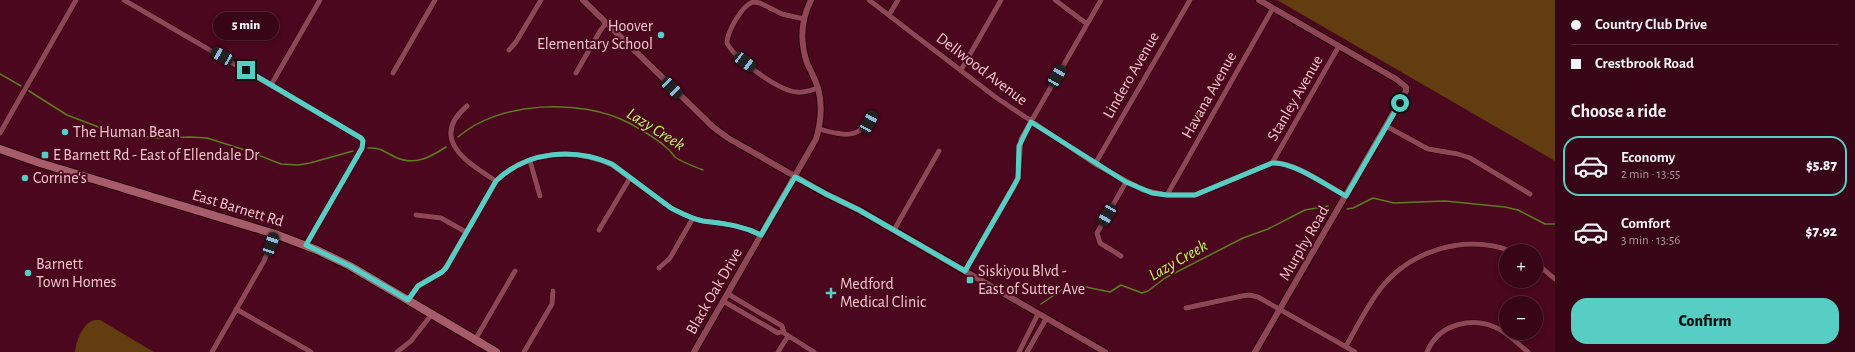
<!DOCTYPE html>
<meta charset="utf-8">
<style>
body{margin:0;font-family:"Alegreya Sans",sans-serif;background:#3f0f1f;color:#f1f3f6;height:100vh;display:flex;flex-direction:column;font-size:15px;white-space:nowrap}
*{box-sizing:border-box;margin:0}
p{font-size:13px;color:#ab99a1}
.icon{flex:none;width:22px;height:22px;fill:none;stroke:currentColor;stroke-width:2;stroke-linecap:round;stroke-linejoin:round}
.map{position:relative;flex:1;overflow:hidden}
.details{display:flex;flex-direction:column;background:#380516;width:300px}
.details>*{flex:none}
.banner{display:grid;align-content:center;height:88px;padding:0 16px;background:#380516}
.tools{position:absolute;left:1499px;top:244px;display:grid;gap:8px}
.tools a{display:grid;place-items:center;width:44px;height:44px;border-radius:50%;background:#380516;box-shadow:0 2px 6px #0003,0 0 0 1px #522635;font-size:20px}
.end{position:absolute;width:18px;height:18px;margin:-9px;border:5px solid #56cec4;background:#111;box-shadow:0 0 0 2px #111}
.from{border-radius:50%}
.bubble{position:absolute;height:28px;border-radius:14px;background:#380516;box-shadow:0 2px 6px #0003,0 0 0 1px #522635;font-size:13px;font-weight:800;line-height:28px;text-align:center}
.car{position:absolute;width:12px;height:24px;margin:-12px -6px;border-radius:5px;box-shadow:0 0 3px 1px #0007;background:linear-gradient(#222 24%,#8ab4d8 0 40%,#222 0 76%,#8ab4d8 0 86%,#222 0)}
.banner b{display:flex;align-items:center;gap:14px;height:38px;font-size:15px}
.banner b+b{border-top:1px solid #522635}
.banner i{width:10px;height:10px;background:#f1f3f6}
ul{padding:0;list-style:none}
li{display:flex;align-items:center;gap:12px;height:60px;margin:0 8px 6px;padding:0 8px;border:2px solid transparent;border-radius:16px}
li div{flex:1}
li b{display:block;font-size:15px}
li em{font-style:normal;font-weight:800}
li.active{border-color:#56cec4}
li>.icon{width:36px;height:36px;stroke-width:1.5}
h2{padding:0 16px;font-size:18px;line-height:48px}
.cta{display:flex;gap:8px;margin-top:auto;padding:8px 16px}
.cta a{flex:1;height:46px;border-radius:16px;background:#56cec4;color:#111;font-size:16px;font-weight:800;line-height:46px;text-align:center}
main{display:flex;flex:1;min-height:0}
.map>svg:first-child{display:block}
</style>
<main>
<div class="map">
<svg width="1555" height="352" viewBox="0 0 1555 352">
<rect width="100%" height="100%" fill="#4a071d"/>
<path fill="#613d10" d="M1277 0H1555V161Z
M95 320H100L154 352H75C77 340 82 323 95 320Z"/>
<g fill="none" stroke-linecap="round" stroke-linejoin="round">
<path stroke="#5c7e1f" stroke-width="1.5" d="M0 74 21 86
M29 91 67 115 109 131 156 138 190 137 207 138 245 150 281 164 298 165 310 163 353 151
M458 137C499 101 581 98 629 123 642 130 656 138 667 148 670 150 672 154 675 157 683 163 694 166 703 170
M368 148C380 147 385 152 395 157 414 166 429 158 446 147
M1347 209 1353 208 1373 198 1394 203 1445 201 1505 207 1518 210 1545 224H1555
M1041 304 1063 289 1081 286 1110 292 1121 285 1142 293 1148 291 1165 278 1243 238 1268 229 1305 210 1328 206"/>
<g stroke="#280009" stroke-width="6">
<path id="minor" d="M124 0 361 138 363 141 362 148 306 245
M869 0 994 96 1095 164 1143 190 1167 195H1195L1272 163C1292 160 1328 186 1346 196
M1055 0 1087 24
M889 15 898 0
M804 19 782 14 760 3 753 2C742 5 727 32 727 43 735 59 779 91 797 92 804 93 811 90 818 88
M509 50 516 42 541 0
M961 70 1001 0
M393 73 435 0
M576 73 600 31 606 23
M271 85 320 0
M467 106C428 139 468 163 496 181
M1386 126 1428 149 1458 154 1470 158 1530 194
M819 129C845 136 859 140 874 114
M0 133 76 0
M530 161 540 196
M1272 163 1339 46
M1095 164 1190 0
M1167 195 1273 8
M416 215 441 218 466 232
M599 230 630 178
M894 230 939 151
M1121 256 1100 243 1097 233 1126 182
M1536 263 1555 279
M659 268 670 258 693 218
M965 271 1018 178 1021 139 1101 0
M728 294 782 326 784 333 814 352
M408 301 418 286 442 272 446 267 496 181C527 151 574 147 612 165L671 208C681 213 692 219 703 221 725 224 741 225 761 235
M723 301 778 333 783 331
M1186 308 1242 296 1249 295 1258 297 1355 352
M236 309 311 352
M475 340 515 271
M1346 346C1357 327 1367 306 1381 288 1411 250 1465 234 1511 251
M212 352 264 261 275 234
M397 352 411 341 432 314
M524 352 552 304 553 291
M778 352 788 336
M1019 352 1038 314
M1027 352 1046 319
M1427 352C1439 323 1474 315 1501 330 1511 336 1519 345 1528 352"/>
</g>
<g stroke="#280009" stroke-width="8">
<path id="tertiary" d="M583 0 713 127 728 138 826 194 859 210 1105 352
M694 352 816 139C821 122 823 106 818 88 815 79 811 71 807 63 800 42 801 20 811 0
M1255 352 1406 91V87L1396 79 1259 0"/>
</g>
<g stroke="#280009" stroke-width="10">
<path id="primary" d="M0 149 40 163 275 234 317 250 350 266 496 352"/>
</g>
<use href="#minor" stroke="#8f4757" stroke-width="5"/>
<use href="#tertiary" stroke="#8f4757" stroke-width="6"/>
<use href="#primary" stroke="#a65c6b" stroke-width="8"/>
</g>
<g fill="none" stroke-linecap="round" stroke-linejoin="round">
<path stroke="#56cec4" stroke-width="5" d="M246 70 361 138 363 141 362 148 306 245 350 266 408 300 418 286 442 272 446 268 496 181C527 151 574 147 612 164L671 208C681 213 692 219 703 221 725 224 741 225 761 235L795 177 826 194 859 210 965 271 1014 186 1018 178 1019 146 1031 122 1126 182 1152 193 1167 195H1195L1272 163C1292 161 1327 186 1346 196L1400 103"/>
</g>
<g fill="#56cec4" stroke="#4a071d" stroke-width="1.5">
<circle cx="661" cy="35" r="4"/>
<circle cx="65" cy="132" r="4"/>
<rect x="41" y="151" width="8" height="8" rx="2"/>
<circle cx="25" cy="178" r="4"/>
<circle cx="28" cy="273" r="4"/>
<rect x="966" y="276" width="8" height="8" rx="2"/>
<path d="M829 287h4v4h4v4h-4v4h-4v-4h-4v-4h4z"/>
</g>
<g text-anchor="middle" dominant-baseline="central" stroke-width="4" stroke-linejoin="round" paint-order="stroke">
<g font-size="16" fill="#f1c7cd" stroke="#4a071d" text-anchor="start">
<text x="653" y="26" text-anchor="end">Hoover<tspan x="653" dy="18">Elementary School</tspan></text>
<text x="73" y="132">The Human Bean</text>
<text x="53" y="155">E Barnett Rd - East of Ellendale Dr</text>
<text x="33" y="178">Corrine‘s</text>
<text x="36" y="264">Barnett<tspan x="36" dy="18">Town Homes</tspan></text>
<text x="978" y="271">Siskiyou Blvd -<tspan x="978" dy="18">East of Sutter Ave</tspan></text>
<text x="840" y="284">Medford<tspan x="840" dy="18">Medical Clinic</tspan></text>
</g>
<g font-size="16" fill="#f1c7cd" stroke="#4a071d">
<text transform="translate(982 69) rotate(37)">Dellwood Avenue</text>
<text transform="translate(1131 75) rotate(-60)">Lindero Avenue</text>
<text transform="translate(1209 95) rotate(-61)">Havana Avenue</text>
<text transform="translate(1295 98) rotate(-60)">Stanley Avenue</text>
<text transform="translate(238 208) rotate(17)">East Barnett Rd</text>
<text transform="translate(1304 243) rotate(-60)">Murphy Road</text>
<text transform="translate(714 291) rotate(-60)">Black Oak Drive</text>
</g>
<g font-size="17" font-style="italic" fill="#bcf65f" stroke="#4a071d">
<text transform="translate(656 129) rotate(32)">Lazy Creek</text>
<text transform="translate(1178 260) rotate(-30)">Lazy Creek</text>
</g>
</g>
</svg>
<div class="tools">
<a>+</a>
<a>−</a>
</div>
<i class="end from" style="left:1400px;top:103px"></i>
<i class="end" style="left:246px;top:70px"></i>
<div class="bubble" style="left:213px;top:12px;width:66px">5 min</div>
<i class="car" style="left:222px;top:56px;rotate:300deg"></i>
<i class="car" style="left:745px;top:62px;rotate:127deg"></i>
<i class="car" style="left:1057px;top:76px;rotate:30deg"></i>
<i class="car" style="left:672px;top:88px;rotate:135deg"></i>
<i class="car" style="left:869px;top:122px;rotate:28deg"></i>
<i class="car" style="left:1107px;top:215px;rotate:210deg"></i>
<i class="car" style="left:271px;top:244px;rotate:19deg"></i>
</div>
<section class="details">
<div class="banner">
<b><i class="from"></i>Country Club Drive</b>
<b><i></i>Crestbrook Road</b>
</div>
<h2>Choose a ride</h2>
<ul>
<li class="active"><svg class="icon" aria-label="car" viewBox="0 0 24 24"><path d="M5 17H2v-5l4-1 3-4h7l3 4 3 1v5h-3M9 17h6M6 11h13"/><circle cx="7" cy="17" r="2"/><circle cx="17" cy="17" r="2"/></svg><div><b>Economy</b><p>2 min · 13:55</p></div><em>$5.87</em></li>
<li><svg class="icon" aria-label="car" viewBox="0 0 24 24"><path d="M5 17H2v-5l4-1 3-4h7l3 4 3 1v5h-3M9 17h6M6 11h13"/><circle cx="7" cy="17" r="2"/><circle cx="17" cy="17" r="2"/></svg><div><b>Comfort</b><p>3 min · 13:56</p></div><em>$7.92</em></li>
</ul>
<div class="cta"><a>Confirm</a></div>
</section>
</main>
